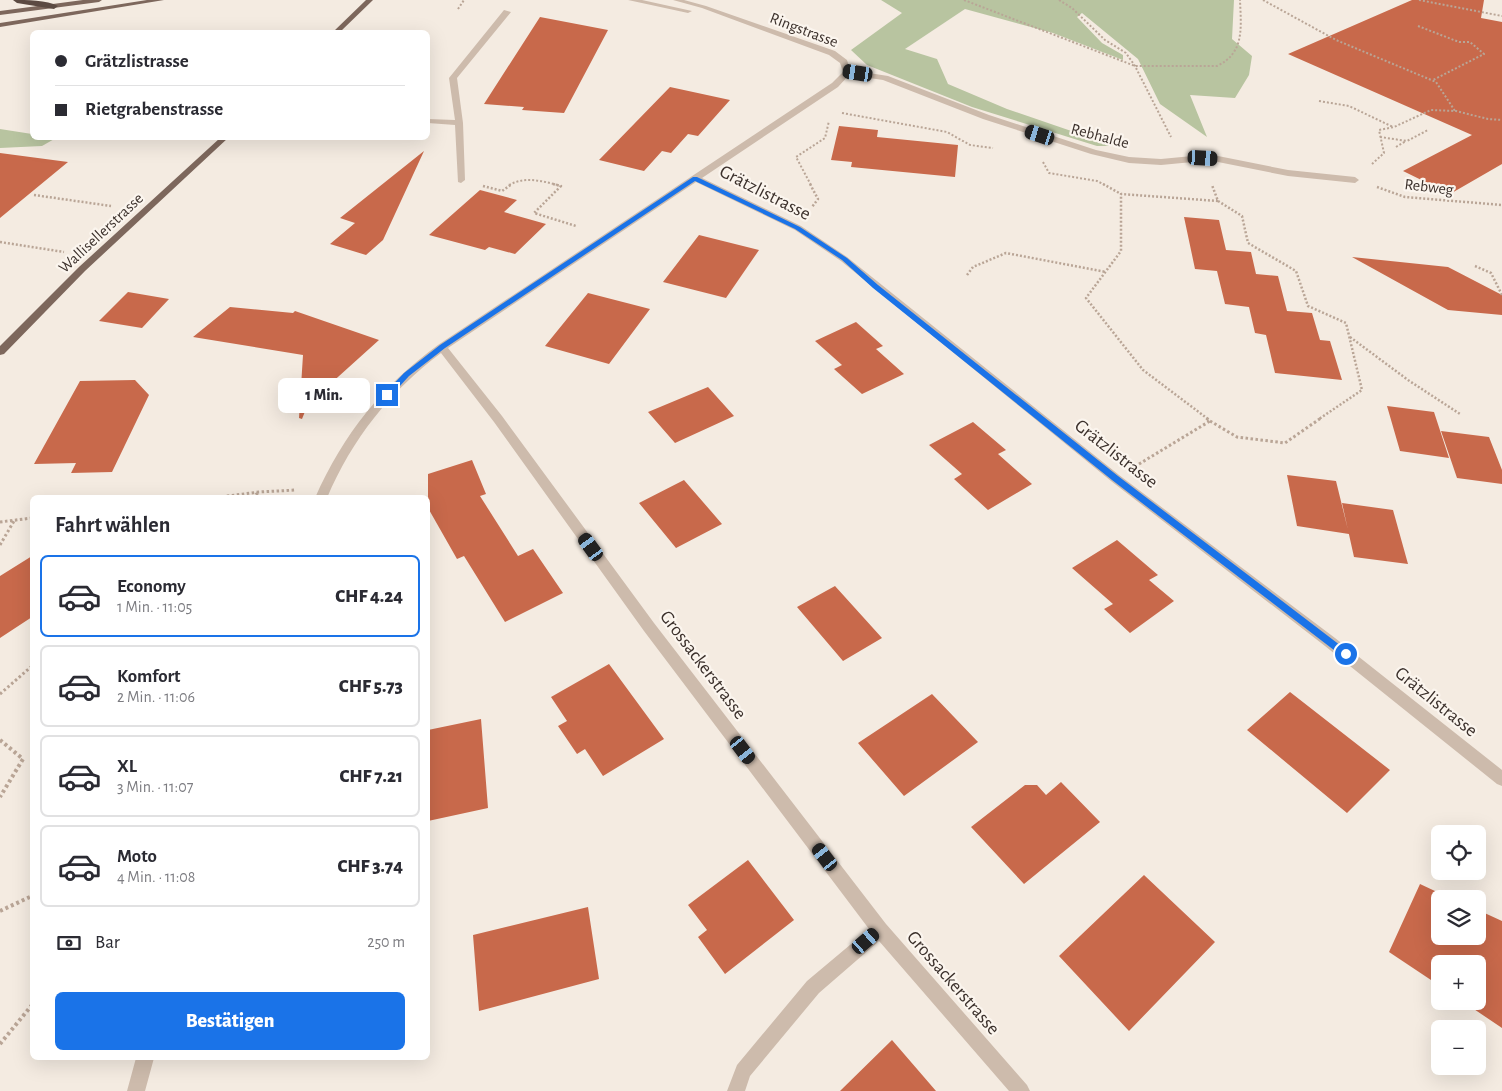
<!DOCTYPE html>
<html lang="de">
<meta charset="utf-8">
<style>
body{margin:0;font-family:"Alegreya Sans",sans-serif;background:#f7f7f7;color:#2b2b33;height:100vh;display:flex;flex-direction:column;font-size:19px;white-space:nowrap}
*{box-sizing:border-box;margin:0}
p{font-size:16px;color:#7c7c81}
.icon{flex:none;width:28px;height:28px;fill:none;stroke:currentColor;stroke-width:2;stroke-linecap:round;stroke-linejoin:round}
.map{position:relative;flex:1;overflow:hidden}
.sheet{position:absolute;left:30px;top:495px;width:400px;height:565px;display:flex;flex-direction:column;background:#fff;border-radius:8px;box-shadow:0 5px 20px #0002}
.sheet>*{flex:none}
.hud{position:absolute;left:30px;top:30px;width:400px;height:110px;border-radius:8px;box-shadow:0 5px 20px #0002;display:grid;align-content:center;height:110px;padding:0 25px;background:#fff}
.tools{position:absolute;left:1431px;top:825px;display:grid;gap:10px}
.tools a{display:grid;place-items:center;width:55px;height:55px;border-radius:8px;background:#fff;box-shadow:0 5px 20px #0002;font-size:25px}
.end{position:absolute;width:22px;height:22px;margin:-11px;border:6px solid #1a73e8;background:#fff;box-shadow:0 0 0 2px #fff}
.from{border-radius:50%}
.bubble{position:absolute;height:35px;border-radius:8px;background:#fff;box-shadow:0 5px 20px #0002;font-size:16px;font-weight:800;line-height:35px;text-align:center}
.car{position:absolute;width:15px;height:30px;margin:-15px -8px;border-radius:6px;box-shadow:0 0 4px 1px #0007;background:linear-gradient(#222 24%,#8ab4d8 0 40%,#222 0 76%,#8ab4d8 0 86%,#222 0)}
.hud b{display:flex;align-items:center;gap:18px;height:48px;font-size:19px}
.hud b+b{border-top:1px solid #e1e1e2}
.hud i{width:12px;height:12px;background:#2b2b33}
ul{padding:0;list-style:none}
li{display:flex;align-items:center;gap:15px;height:82px;margin:0 10px 8px;padding:0 15px;border:2px solid #e1e1e2;border-radius:8px}
li div{flex:1}
li b{display:block;font-size:19px}
li em{font-style:normal;font-weight:800}
li.selected{border-color:#1a73e8}
li>.icon{width:45px;height:45px;stroke-width:1.5}
h2{padding:0 25px;font-size:22px;line-height:60px}
.pay{display:flex;align-items:center;gap:12px;height:55px;padding:0 25px;font-size:19px}
.pay p{margin-inline-start:auto}
.cta{display:flex;gap:10px;margin-top:auto;padding:10px 25px}
.cta a{flex:1;height:58px;border-radius:8px;background:#1a73e8;color:#fff;font-size:20px;font-weight:800;line-height:58px;text-align:center}
.map>svg:first-child{display:block}
</style>
<div class="map">
<svg width="1502" height="1091" viewBox="0 0 1502 1091">
<rect width="100%" height="100%" fill="#f4ebe1"/>
<path fill="#b8c4a0" d="M881 0H1234L1232 39 1252 56 1249 75 1235 98 1190 95 1207 137 1160 104 1138 59 1082 13 1077 17 1102 43 1123 55V60L1053 33 965 9 905 49 937 59 948 84 1007 109 1115 146H1097L972 107 867 65 851 50 902 13Z
M0 129 32 134V138H56L42 146 0 148Z"/>
<path fill="#c8694b" d="M1412 0H1484L1481 18 1502 22V164L1450 194 1403 171 1472 135 1288 54Z
M540 17 608 30 564 113 522 110 524 107 484 104Z
M670 87 730 100 698 136 688 134 671 153 662 151 644 171 599 160Z
M839 126 878 130 877 137 958 145 955 177 851 167 852 162 831 160Z
M424 151 383 240 366 255 330 244 355 223 340 218Z
M0 153 68 162 0 218Z
M480 190 517 200 504 212 546 224 515 254 489 247 485 250 429 235Z
M1184 217 1219 220 1226 250 1251 252 1256 274 1278 276 1287 311 1312 313 1320 340 1330 341 1342 380 1275 373 1266 335 1255 333 1249 307 1225 304 1217 271 1195 269Z
M699 235 759 250 726 298 663 282Z
M1352 257 1448 267 1502 295V315L1448 310Z
M128 292 169 299 142 328 99 321Z
M588 293 650 309 609 364 545 346Z
M230 307 293 313 295 311 379 340 308 404 302 419 299 418 303 355 193 337Z
M856 322 883 346 876 349 904 374 862 394 834 369 842 365 815 341Z
M135 380 149 395 112 472 71 473 76 463 34 464 80 381Z
M708 387 734 416 675 443 648 412Z
M1387 406 1434 412 1449 458 1400 451Z
M973 422 1006 450 998 454 1032 484 988 510 954 479 962 474 929 445Z
M1441 431 1489 437 1502 470V484L1457 478Z
M472 460 486 494 480 496 518 556 533 549 563 593 505 622 464 556 457 559 428 508V474Z
M1287 475 1336 481 1349 534 1297 526Z
M684 480 722 524 676 548 639 503Z
M1342 503 1393 510 1408 564 1354 557Z
M1117 540 1158 575 1149 580 1174 601 1130 633 1104 609 1113 604 1072 568Z
M32 556V617L0 638V576Z
M835 586 882 638 843 661 797 607Z
M609 664 664 739 603 776 585 749 577 754 558 726 567 721 551 697Z
M1290 692 1390 770 1347 813 1247 730Z
M932 694 978 742 904 796 858 743Z
M481 719 488 808 428 821V730Z
M1061 782 1100 822 1024 884 971 827 1025 785H1037L1046 795Z
M748 860 794 920 725 974 698 937 707 930 688 905Z
M1144 875 1215 942 1129 1031 1059 956Z
M1420 884 1452 899H1440V936H1478V910L1502 921V1028L1462 1001H1478V964H1440V986L1389 952Z
M588 907 599 979 479 1011 473 935Z
M892 1040 936 1091H840Z"/>
<g fill="none" stroke-linecap="round" stroke-linejoin="round">
<path stroke="#b9a596" stroke-width="2" stroke-dasharray="2 2" stroke-linecap="butt" d="M964 0 1135 66H1217C1245 53 1241 27 1240 0
M1059 0 1072 8 1105 40 1126 53 1135 66 1171 137
M1263 0 1336 40 1436 82 1455 111
M1419 0 1502 16
M458 9 464 0
M1418 26 1459 42H1470L1484 54 1433 80
M1319 101 1349 106 1393 127
M842 113 947 132 970 145 993 148
M1380 137 1407 141 1428 130
M1396 147 1406 141
M1043 162 1049 173 1097 181 1105 185
M1372 164 1384 153 1379 130 1394 127 1431 110 1456 111 1488 119 1502 120
M509 185C526 176 541 181 558 185
M811 185 796 157 825 138 829 121"/>
<path stroke="#b9a596" stroke-width="2.5" stroke-dasharray="2 2" stroke-linecap="butt" d="M553 184 561 186 534 213 576 226
M810 184 818 199 812 207
M1103 184 1121 194
M483 186 502 191 512 184
M1377 187 1405 197 1502 205
M34 195 111 206
M1218 201 1242 216 1248 243 1296 271 1308 306 1346 323 1362 390 1319 419
M0 242 64 252
M1475 266 1491 273 1502 295
M967 275 973 267 1006 253 1106 272
M1350 337 1408 380 1460 414
M1208 419 1143 370 1086 298 1121 251V194L1218 201 1212 185"/>
<path stroke="#b9a596" stroke-width="3" stroke-dasharray="2.5 2.5" stroke-linecap="butt" d="M1210 421 1237 437 1285 443 1321 418
M1139 464 1210 421 1206 418
M212 498 259 492 296 490
M252 498 259 492
M0 522 32 518
M0 545 14 521
M0 694 32 666"/>
<path stroke="#b9a596" stroke-width="4" stroke-dasharray="3 3" stroke-linecap="butt" d="M0 740 23 759 0 797
M0 911 32 896
M0 1044 32 1005"/>
<path fill="#cdbbac" fill-rule="evenodd" d="M628 0H642L692 11 688 13Z
M673 0H684L706 6 835 51 847 60 850 70 888 76 989 115 1096 150 1129 157 1161 159 1203 155 1218 156 1288 170 1355 177 1359 180 1355 183 1288 176 1218 162 1203 161 1161 165 1129 163 1091 154 983 119 883 80 849 75 838 87 702 178 801 226 847 257 1119 475 1335 638 1502 770V786L1497 784 1325 646 1111 481 841 261 795 230 696 182 448 348 502 416 654 623 886 924 1027 1085 1030 1091H1009L879 941 819 993 750 1076 745 1091H727L737 1065 807 981 869 929 644 631 494 422 441 353C390 391 352 439 327 498H315C344 433 382 386 438 345L832 83 843 72 840 63 829 55 702 8Z
M504 10 511 12 457 78 463 123 465 180 461 183 458 182 455 125 428 123V119L455 120 449 78Z
M136 1058H154L145 1091H127Z"/>
<path fill="#7d675c" fill-rule="evenodd" d="M83 0H102L99 2 0 15V11Z
M147 0H164L0 27V23Z
M366 0H373L340 32H333Z
M220 138H228L85 271 4 354 0 355V346L79 267Z"/>
<path fill="#5c4a42" fill-rule="evenodd" d="M13 0C26 0 47 0 58 6L54 9 17 3Z"/>
</g>
<path fill="#1a73e8" d="M693 177H697L800 227 847 258 878 285 1118 476 1349 652V657H1343L1112 480 873 288 842 260 795 229 695 181 445 348 409 376 390 397H385V393L404 373 440 345Z"/>
<g text-anchor="middle" dominant-baseline="central" stroke-width="4.5" stroke-linejoin="round" paint-order="stroke">
<g font-size="16" fill="#3b302b" stroke="#fbf5ee">
<text transform="translate(804 30) rotate(21)">Ringstrasse</text>
<text transform="translate(1100 136) rotate(15)">Rebhalde</text>
<text transform="translate(1429 187) rotate(7)">Rebweg</text>
<text transform="translate(101 233) rotate(-43)">Wallisellerstrasse</text>
</g>
<g font-size="19" fill="#3b302b" stroke="#fbf5ee">
<text transform="translate(765 193) rotate(27)">Grätzlistrasse</text>
<text transform="translate(1116 454) rotate(38)">Grätzlistrasse</text>
<text transform="translate(703 665) rotate(53)">Grossackerstrasse</text>
<text transform="translate(1436 702) rotate(39)">Grätzlistrasse</text>
<text transform="translate(953 983) rotate(49)">Grossackerstrasse</text>
</g>
</g>
</svg>
<div class="tools">
<a><svg class="icon" aria-label="locate" viewBox="0 0 24 24"><circle cx="12" cy="12" r="6"/><path d="M12 2v4M12 18v4M2 12h4M18 12h4"/></svg></a>
<a><svg class="icon" aria-label="layers" viewBox="0 0 24 24"><path d="M12 4l9 5-9 5-9-5zM3 14l9 5 9-5"/></svg></a>
<a>+</a>
<a>−</a>
</div>
<i class="end from" style="left:1346px;top:654px"></i>
<i class="end" style="left:387px;top:395px"></i>
<div class="bubble" style="left:278px;top:378px;width:92px">1 Min.</div>
<i class="car" style="left:858px;top:73px;rotate:279deg"></i>
<i class="car" style="left:1040px;top:135px;rotate:288deg"></i>
<i class="car" style="left:1203px;top:158px;rotate:93deg"></i>
<i class="car" style="left:591px;top:547px;rotate:324deg"></i>
<i class="car" style="left:743px;top:750px;rotate:143deg"></i>
<i class="car" style="left:825px;top:857px;rotate:323deg"></i>
<i class="car" style="left:866px;top:941px;rotate:49deg"></i>
<div class="hud">
<b><i class="from"></i>Grätzlistrasse</b>
<b><i></i>Rietgrabenstrasse</b>
</div>
<section class="sheet">
<h2>Fahrt wählen</h2>
<ul>
<li class="selected"><svg class="icon" aria-label="car" viewBox="0 0 24 24"><path d="M5 17H2v-5l4-1 3-4h7l3 4 3 1v5h-3M9 17h6M6 11h13"/><circle cx="7" cy="17" r="2"/><circle cx="17" cy="17" r="2"/></svg><div><b>Economy</b><p>1 Min. · 11:05</p></div><em>CHF 4.24</em></li>
<li><svg class="icon" aria-label="car" viewBox="0 0 24 24"><path d="M5 17H2v-5l4-1 3-4h7l3 4 3 1v5h-3M9 17h6M6 11h13"/><circle cx="7" cy="17" r="2"/><circle cx="17" cy="17" r="2"/></svg><div><b>Komfort</b><p>2 Min. · 11:06</p></div><em>CHF 5.73</em></li>
<li><svg class="icon" aria-label="car" viewBox="0 0 24 24"><path d="M5 17H2v-5l4-1 3-4h7l3 4 3 1v5h-3M9 17h6M6 11h13"/><circle cx="7" cy="17" r="2"/><circle cx="17" cy="17" r="2"/></svg><div><b>XL</b><p>3 Min. · 11:07</p></div><em>CHF 7.21</em></li>
<li><svg class="icon" aria-label="car" viewBox="0 0 24 24"><path d="M5 17H2v-5l4-1 3-4h7l3 4 3 1v5h-3M9 17h6M6 11h13"/><circle cx="7" cy="17" r="2"/><circle cx="17" cy="17" r="2"/></svg><div><b>Moto</b><p>4 Min. · 11:08</p></div><em>CHF 3.74</em></li>
</ul>
<div class="pay"><svg class="icon" aria-label="cash" viewBox="0 0 24 24"><path d="M3 7h18v10H3z"/><circle cx="12" cy="12" r="2"/></svg>Bar<p>250 m</p></div>
<div class="cta"><a>Bestätigen</a></div>
</section>
</div>
